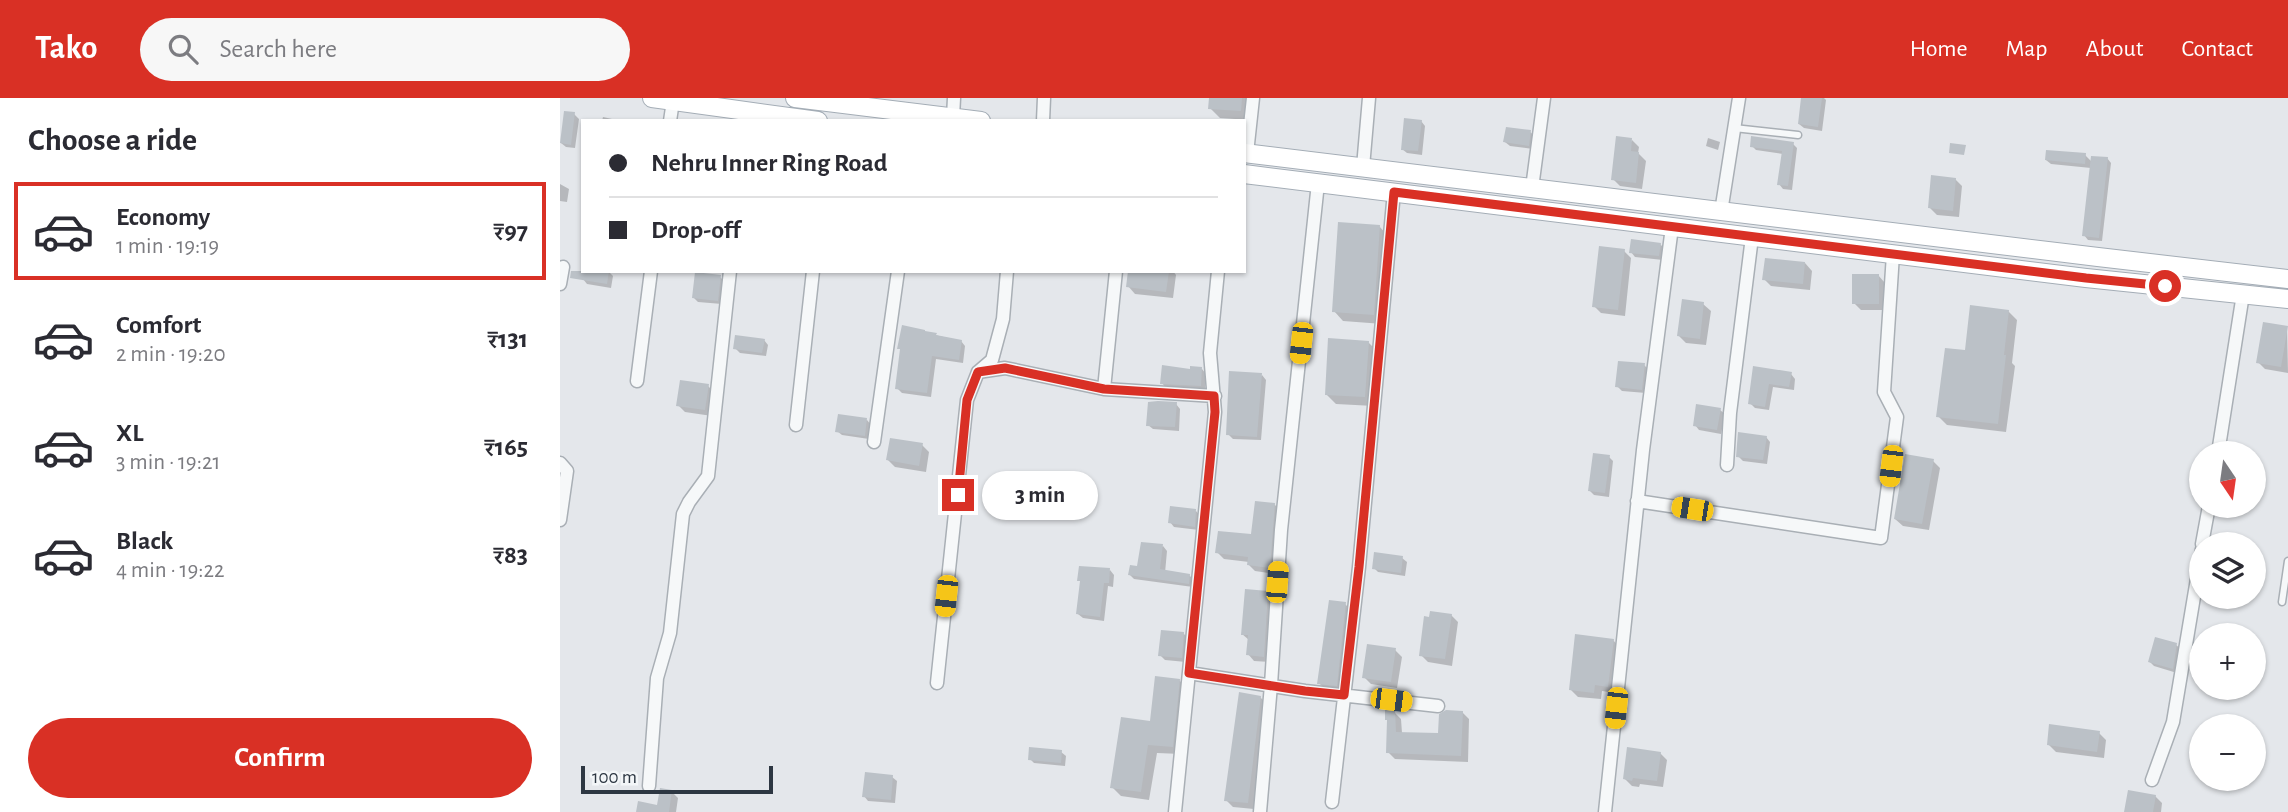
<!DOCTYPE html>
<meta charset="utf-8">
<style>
body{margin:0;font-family:"Alegreya Sans",sans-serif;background:#f7f7f7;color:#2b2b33;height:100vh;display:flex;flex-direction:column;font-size:26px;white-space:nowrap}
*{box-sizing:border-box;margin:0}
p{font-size:23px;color:#7c7c81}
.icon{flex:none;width:38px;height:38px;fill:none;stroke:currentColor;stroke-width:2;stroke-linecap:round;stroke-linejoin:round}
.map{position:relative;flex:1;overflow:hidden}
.side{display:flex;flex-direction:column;background:#fff;width:560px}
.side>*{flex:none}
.guide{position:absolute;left:21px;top:21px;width:665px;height:154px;border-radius:0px;box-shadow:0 2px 5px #0004;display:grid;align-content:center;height:154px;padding:0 28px;background:#fff}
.needle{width:46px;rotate:167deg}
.fabs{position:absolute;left:1629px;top:343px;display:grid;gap:14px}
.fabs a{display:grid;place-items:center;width:77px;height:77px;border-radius:50%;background:#fff;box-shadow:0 2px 5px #0004;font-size:35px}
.scale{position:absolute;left:21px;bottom:18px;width:192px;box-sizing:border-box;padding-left:7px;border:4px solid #2d3742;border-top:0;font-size:19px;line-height:24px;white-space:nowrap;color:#2d3742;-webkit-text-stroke:5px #f3f6f8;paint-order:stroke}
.end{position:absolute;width:32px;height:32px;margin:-16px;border:9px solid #d93025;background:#fff;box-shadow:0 0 0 4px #fff}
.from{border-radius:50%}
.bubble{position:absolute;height:49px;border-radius:24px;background:#fff;box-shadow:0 2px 5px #0004;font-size:23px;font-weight:700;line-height:49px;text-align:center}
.car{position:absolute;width:21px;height:42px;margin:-21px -10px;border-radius:9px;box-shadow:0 0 5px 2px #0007;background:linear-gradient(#f5c518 24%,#345 0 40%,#f5c518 0 76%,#345 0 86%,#f5c518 0)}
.guide b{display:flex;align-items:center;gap:24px;height:66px;font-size:26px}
.guide b+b{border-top:2px solid #e1e1e2}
.guide i{width:18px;height:18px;background:#2b2b33}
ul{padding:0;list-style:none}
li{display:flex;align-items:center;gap:21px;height:98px;margin:0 14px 10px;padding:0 14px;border:4px solid transparent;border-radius:0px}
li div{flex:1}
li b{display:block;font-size:26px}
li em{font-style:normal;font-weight:700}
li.selected{border-color:#d93025}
li>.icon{width:63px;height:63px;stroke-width:1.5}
h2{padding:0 28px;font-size:32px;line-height:84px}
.primary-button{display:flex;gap:14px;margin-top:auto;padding:14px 28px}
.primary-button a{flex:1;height:80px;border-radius:42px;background:#d93025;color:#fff;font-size:28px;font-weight:700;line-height:80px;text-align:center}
header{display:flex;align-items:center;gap:42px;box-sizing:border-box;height:98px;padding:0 35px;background:#d93025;color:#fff}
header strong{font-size:33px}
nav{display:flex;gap:38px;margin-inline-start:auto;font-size:24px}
.search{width:490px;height:63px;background:#f7f7f7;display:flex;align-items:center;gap:18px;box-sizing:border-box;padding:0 24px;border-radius:38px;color:#7c7c81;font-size:26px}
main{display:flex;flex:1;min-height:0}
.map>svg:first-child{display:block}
</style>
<header>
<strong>Tako</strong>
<div class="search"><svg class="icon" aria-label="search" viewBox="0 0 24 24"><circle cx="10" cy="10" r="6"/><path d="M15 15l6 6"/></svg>Search here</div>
<nav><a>Home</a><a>Map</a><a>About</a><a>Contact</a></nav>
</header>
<main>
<section class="side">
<h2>Choose a ride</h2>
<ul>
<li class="selected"><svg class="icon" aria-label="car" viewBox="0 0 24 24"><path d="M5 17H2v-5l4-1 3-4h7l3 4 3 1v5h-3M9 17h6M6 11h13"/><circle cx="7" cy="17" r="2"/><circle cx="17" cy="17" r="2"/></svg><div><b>Economy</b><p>1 min · 19:19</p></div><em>₹97</em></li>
<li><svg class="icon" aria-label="car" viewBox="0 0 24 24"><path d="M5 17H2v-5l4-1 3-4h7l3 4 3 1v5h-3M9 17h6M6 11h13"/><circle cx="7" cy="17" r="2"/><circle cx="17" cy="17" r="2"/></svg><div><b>Comfort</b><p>2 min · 19:20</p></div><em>₹131</em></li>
<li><svg class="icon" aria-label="car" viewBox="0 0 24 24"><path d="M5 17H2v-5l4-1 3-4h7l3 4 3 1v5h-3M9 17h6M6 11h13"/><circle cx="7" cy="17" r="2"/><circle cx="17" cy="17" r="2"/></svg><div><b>XL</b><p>3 min · 19:21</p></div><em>₹165</em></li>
<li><svg class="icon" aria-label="car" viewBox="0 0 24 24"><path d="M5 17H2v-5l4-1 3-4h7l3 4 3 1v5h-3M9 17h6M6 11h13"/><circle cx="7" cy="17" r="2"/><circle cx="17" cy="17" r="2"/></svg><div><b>Black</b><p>4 min · 19:22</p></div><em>₹83</em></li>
</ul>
<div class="primary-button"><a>Confirm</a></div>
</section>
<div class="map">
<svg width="1728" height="714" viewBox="0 0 1728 714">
<rect width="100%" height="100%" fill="#e4e7eb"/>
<path fill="#0003" d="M651 0H691L690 22 660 20 650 10Z
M1243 0H1264L1266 2 1262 33 1244 30 1239 26Z
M14 16 19 21 15 50 6 49 1 45Z
M43 19 61 23H42Z
M861 23 865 28 862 57 847 55 842 51Z
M970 34 975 38 973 51 950 48 945 44Z
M1148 40 1160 44 1158 52 1146 48Z
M1072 42 1079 49 1078 55 1086 63 1082 91 1060 88 1053 81Z
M1233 46 1237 50 1232 92 1223 91 1219 86 1223 56 1196 52 1192 48Z
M1525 57 1532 64 1547 60 1551 65 1542 143 1528 142 1524 137 1531 70 1491 66 1486 62Z
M1395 81 1402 88 1399 119 1377 117 1370 110Z
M0 86 9 91 7 104 0 103Z
M819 128 828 138 823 226 783 223 774 213Z
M1100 146 1105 151 1103 162 1075 159 1071 154Z
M1064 153 1071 160 1065 218 1041 215 1034 208Z
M1245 165 1252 173 1250 192 1211 188 1204 181Z
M570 173H613L616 177 613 200 575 196 568 188Z
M49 174 53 178 51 190 27 186 23 181Z
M1318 177 1325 185V212H1301L1294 205Z
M160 179 164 183 162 206 138 204 133 199Z
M1143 206 1151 213 1146 247 1126 245 1119 238Z
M1448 213 1457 222 1452 265 1455 268 1446 334 1387 327 1378 318 1407 254Z
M1727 229 1728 275 1705 271 1698 264Z
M366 235 401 243 405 248 403 265 376 261 371 299 342 295 337 290 342 253 339 250Z
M204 242 208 247 206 258 180 255 175 250Z
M808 244 818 254 814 308 776 306 766 296Z
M1084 267 1088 271 1086 295 1062 293 1057 288Z
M1194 270 1231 276 1235 281 1234 292 1213 289 1209 312 1195 310 1190 305Z
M642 271 646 276 645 292 606 290 602 285 632 273Z
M702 277 706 282 701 342 673 341 668 336Z
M148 288 155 295 152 318 125 314 118 307Z
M616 306 620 311 619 333 593 331 588 327Z
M1160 312 1165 316 1161 336 1139 332 1135 327Z
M307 322 311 327 309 341 282 337 277 333Z
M1206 339 1210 344 1207 366 1183 363 1178 358Z
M362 347 369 354 366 374 335 369 328 362Z
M1049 359 1053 363 1049 399 1034 397 1030 393Z
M1373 363 1380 370 1369 432 1343 428 1335 421Z
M714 406 721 413 716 476 695 473 689 467V464L664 461 657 454 692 438Z
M636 413 640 418 639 432 614 429 610 424Z
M603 448 607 453 605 475 629 477 634 482 633 489 574 481 570 477Z
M842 460 847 464 845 478 818 474 814 470Z
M550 472 554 477 553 489 548 488 544 523 523 520 518 516Z
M707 495 714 502 710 564 694 563 688 556 689 542 682 536Z
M785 506 792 513 783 594 766 592 759 585Z
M891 517 898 524 892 568 868 564 861 557Z
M623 535 628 540 626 564 605 562 600 557Z
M1053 542 1060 550 1055 595 1042 593 1041 601 1018 599 1011 592Z
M1616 547 1621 551 1617 575 1594 568 1590 564Z
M835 552 842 559 837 590 811 586 804 579Z
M619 582 627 591 621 656 597 655 589 702 561 698 552 689Z
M700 599 707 606 694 711 673 709 666 702Z
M834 614 841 621 842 635 880 637 902 614 909 621 908 664 835 661 828 654Z
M1539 635 1546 642 1544 660 1496 654 1488 646Z
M501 654 506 658 505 668 474 665 470 661Z
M1100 655 1107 662 1103 689 1080 686 1079 689 1072 688 1065 681Z
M332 679 337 683 335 705 308 703 304 698Z
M111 693 118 700 116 714H78L98 709Z
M1595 698 1602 705 1601 714H1566Z"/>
<path fill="#bbc1c7" d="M649 0H682L681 13 648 11Z
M1241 0H1262L1258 29 1238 26Z
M4 13 15 14 11 47 0 45Z
M844 20 862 22 858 53 841 52Z
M946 29 971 32 969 48 943 44Z
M1056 38 1072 40 1071 53 1079 54 1076 85 1051 82Z
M1191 38 1234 44 1228 88 1217 87 1222 53 1190 49Z
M1390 45 1406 47 1404 57 1389 55Z
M1486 52 1526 55 1525 66 1485 62Z
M1531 58 1548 59 1539 140 1522 138Z
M1371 77 1396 80 1393 113 1368 110Z
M778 124 820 127 814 217 772 214Z
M1071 141 1101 145 1099 158 1069 155Z
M1039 148 1065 151 1058 212 1032 209Z
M1205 160 1245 164 1243 186 1202 182Z
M11 173H49L47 186 10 180Z
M568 173H609L606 194 566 189Z
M135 174 161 177 158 203 132 200Z
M1292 176H1319V206H1292Z
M1122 201 1144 204 1140 241 1117 238Z
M1410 207 1449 212 1444 257H1446L1438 326 1376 319 1385 250 1405 252Z
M1703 224 1728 228 1721 269 1696 265Z
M342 227 365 232V233L377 235 376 237 402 242 399 262 372 258 367 295 335 291 340 251H337Z
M175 237 205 241 202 255 173 251Z
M768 240 809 243 805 299 765 297Z
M1058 263 1085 265 1082 292 1055 289Z
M602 267 630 271V268L642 269 641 288 600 286Z
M1193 268 1232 274 1229 289 1209 286 1205 309 1188 306Z
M669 273 702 275 697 339 666 337Z
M120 282 149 286 145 312 116 308Z
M598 303 617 304 615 329 586 328 588 304Z
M1136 306 1161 310 1157 332 1133 328Z
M278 316 307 320 305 338 275 334Z
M1178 334 1207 338 1203 362 1176 359Z
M330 340 363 345 359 368 326 362Z
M1033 355 1050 357 1045 395 1028 393Z
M1345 356 1374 361 1362 426 1334 421Z
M695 403 715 405 710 470 687 467 688 459 655 455 658 433 691 436Z
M610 408 636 411 635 429 608 425Z
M581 444 603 446 600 471 630 476 629 486 568 477 570 467 577 468Z
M814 454 843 458 841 475 812 471Z
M519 468 550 470 549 485H544L540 519 516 516 520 483H517Z
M685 491 708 493 704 559 686 557 688 537H681Z
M769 502 786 504 777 588 757 586Z
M870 513 892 516 885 561 859 558 864 518 869 519Z
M601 532 624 534 622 560 598 558Z
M1015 536 1054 541 1048 589 1035 587 1034 595 1009 592Z
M1595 539 1617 545 1613 571 1588 564Z
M807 546 836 550 831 584 802 580Z
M595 578 620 581 613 649 588 647 581 694 550 690 561 619 590 623Z
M679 594 701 598 688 705 664 703Z
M825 612H835L836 634 878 635 879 616 886 612 903 613 901 658 826 655 827 622H825Z
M1489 626 1540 633 1537 654 1487 647Z
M469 649 502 652 501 665 468 662Z
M1067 649 1101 654 1097 683 1073 680 1072 683 1063 681Z
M305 674 333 677 331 702 302 699Z
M100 690 112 692 109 714H76L78 703 97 707Z
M1568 692 1596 697 1593 714H1564Z"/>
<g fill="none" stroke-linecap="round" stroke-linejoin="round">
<g stroke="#a9afb5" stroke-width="9">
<path id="service" d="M1174 30 1238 37
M1722 504 1728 463"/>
</g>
<g stroke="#a9afb5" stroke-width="15">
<path id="minor" d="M393 19 394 0
M110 23 113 3
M483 23 484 0
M687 55 693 0
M803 69 809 0
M972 90 984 0
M1161 114 1179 0
M0 186 3 169
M418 274 432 262 443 221 447 173
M77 283 91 173
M544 291 556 173
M236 327 253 173
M314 344 338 173
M1658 355 1683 196
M0 365 7 373 0 422
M1167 367 1170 315 1192 139
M1077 403 1321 440 1337 319 1324 294 1333 156
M1642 446 1649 408
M629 575 745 593 878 608
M377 585 407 302 418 274 445 270 544 291 655 298
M1592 682 1613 624 1642 451
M89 688 97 580 110 535 123 416 129 404 148 378 170 173
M772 704 799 469 834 94
M615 714 655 314 650 255 658 173
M700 714 711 587 721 432 758 85
M1045 714 1083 352 1112 129"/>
</g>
<g stroke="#a4adb6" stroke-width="20">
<path id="primary" d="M92 0 258 23
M235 0 421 23
M684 55 1538 159 1728 181
M684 76 1526 180 1728 201"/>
</g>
<use href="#service" stroke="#f6f8f9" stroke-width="6"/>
<use href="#minor" stroke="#f6f8f9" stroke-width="12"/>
<use href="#primary" stroke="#fff" stroke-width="18"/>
</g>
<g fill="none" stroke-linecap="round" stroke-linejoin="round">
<path stroke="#d93025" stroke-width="9" d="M398 397 407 302 418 274 445 270 544 291 654 298 655 314 629 575 745 593 784 597 799 469 834 94 1526 180 1605 188"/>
</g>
</svg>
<div class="fabs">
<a><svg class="needle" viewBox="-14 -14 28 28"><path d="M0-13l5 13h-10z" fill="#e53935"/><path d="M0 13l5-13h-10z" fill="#7c7c81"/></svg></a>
<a><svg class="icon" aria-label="layers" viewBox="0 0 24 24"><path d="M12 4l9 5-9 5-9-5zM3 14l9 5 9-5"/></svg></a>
<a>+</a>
<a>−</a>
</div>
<div class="scale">100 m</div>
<i class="end from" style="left:1605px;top:188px"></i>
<i class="end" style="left:398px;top:397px"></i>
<div class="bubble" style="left:422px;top:373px;width:116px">3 min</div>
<i class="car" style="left:741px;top:245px;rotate:186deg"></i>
<i class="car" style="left:1331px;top:368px;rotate:187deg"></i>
<i class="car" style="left:1132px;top:411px;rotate:279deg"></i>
<i class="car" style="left:717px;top:484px;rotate:4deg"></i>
<i class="car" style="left:386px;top:498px;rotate:186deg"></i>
<i class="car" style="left:831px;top:602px;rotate:97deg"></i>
<i class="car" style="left:1056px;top:610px;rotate:186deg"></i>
<div class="guide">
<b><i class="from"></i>Nehru Inner Ring Road</b>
<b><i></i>Drop-off</b>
</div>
</div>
</main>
